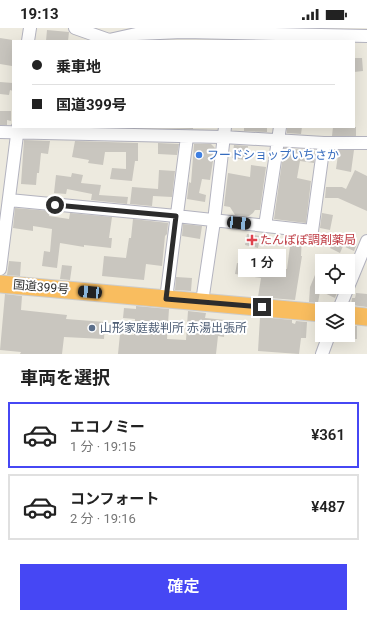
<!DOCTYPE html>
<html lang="ja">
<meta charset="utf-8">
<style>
body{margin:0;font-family:Roboto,"Noto Sans JP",sans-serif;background:#f2f2f2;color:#222;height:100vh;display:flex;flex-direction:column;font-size:15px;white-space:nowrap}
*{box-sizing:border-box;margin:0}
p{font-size:13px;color:#767676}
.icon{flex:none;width:22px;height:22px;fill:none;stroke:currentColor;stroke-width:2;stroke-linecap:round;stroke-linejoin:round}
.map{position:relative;height:326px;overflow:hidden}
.panel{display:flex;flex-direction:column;background:#fff;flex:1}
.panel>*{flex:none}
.guide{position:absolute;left:12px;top:12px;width:343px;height:88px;border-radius:0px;box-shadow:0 4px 16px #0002;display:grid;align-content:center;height:88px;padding:0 20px;background:#fff}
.buttons{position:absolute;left:315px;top:226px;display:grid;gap:8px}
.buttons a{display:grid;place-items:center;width:40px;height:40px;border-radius:0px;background:#fff;box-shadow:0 4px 16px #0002;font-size:20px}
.end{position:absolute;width:18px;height:18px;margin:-9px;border:5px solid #2c2c2c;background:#fff;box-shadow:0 0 0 2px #fff}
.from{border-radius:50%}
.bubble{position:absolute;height:28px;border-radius:0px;background:#fff;box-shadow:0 4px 16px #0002;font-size:13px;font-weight:600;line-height:28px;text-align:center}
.car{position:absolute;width:12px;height:24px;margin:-12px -6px;border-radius:5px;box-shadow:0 0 3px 1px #0007;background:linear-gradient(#222 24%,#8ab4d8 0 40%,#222 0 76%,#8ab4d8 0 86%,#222 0)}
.guide b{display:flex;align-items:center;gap:14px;height:38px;font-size:15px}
.guide b+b{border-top:1px solid #e0e0e0}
.guide i{width:10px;height:10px;background:#222}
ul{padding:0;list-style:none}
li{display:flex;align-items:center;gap:12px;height:66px;margin:0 8px 6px;padding:0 12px;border:2px solid #e0e0e0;border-radius:0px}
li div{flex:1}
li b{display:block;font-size:15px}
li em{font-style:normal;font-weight:600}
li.current{border-color:#4647f4}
li>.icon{width:36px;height:36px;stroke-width:1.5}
h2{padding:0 20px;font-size:18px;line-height:48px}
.action{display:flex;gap:8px;margin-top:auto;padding:8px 20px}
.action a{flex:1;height:46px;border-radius:0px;background:#4647f4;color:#fff;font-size:16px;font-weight:600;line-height:46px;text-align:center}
.status{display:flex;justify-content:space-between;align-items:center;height:28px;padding:0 20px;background:#fff;direction:ltr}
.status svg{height:11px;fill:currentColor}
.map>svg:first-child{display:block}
</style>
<div class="status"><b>19:13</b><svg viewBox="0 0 49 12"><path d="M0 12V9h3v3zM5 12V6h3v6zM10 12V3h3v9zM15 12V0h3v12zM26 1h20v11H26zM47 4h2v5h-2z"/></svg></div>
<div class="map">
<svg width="367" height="326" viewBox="0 0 367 326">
<rect width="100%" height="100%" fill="#edeadf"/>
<path fill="#c9c6bf" d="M47 2 69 4 68 13H46Z
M0 10 13 12 12 38 0 36Z
M354 30H362L363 43 354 44Z
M0 54 13 55V63L10 62 9 67 0 66Z
M0 83H11V93L7 92V97H0Z
M159 99H193V101L159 100Z
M244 99H267V104L244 103Z
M287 99H302L301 106 287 105Z
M333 99H356V108H332Z
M24 112 50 113 48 126 41 125 39 145H37L36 157 21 156Z
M75 113 138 115V133H135L132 153 110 151 112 140 126 141V124H105L103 137 88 135 89 132 72 129Z
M158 115 179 116 177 127 158 126Z
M194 116H211L215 120 210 152 202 151 199 165 206 167 205 174 187 171 189 154 191 155Z
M234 117 248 118 245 132 232 130Z
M284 120 315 123 314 135 300 133 297 150 311 153 306 195 274 191Z
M331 122H354L351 144 336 141 338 127 330 126Z
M251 137 266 139 260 182H255L253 185 249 188 235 187 230 179 224 178 228 145 250 149Z
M159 142 175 143 172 169 153 168 152 178 130 176 132 159 158 161Z
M355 142 367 148V183L338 170H325L326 159H342L346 161Z
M72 145 83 147 81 155 101 157 99 167 128 169 127 176 91 172 92 166 67 161 66 166 54 165 56 147 71 149Z
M15 180 50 183 49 188 69 191 70 185 112 189 109 210H112L111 220 84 217V219L60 215 57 240 42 238 44 223 50 224 52 201 33 198V203L13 200Z
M322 185 333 187 330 202 320 200Z
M133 191 168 195 167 206 165 208 162 238 146 236 144 252 102 248 104 228 126 230 129 210H131Z
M183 196 202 198 200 211 182 208Z
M247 206 260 208 258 220 245 217Z
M336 207 357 216 354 223 343 218 340 225 330 220Z
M288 208 302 209 301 228H302L295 272 258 269 261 250 235 246 237 235 256 237V240L283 243V241H287L290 218H288Z
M9 233 21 234 20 248 7 247Z
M62 237 72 238 70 252 60 251Z
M315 247 322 250V259H339L335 270 320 263 318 275 309 274 310 259Z
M176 249 192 250 191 263 175 262Z
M356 265 367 266V279L351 277 352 270H355Z
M5 266 22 268 21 282 67 287 66 291 105 294 104 311 64 309 62 326H20L21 324 0 322Z
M136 278 169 281 167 311 186 312 188 283 206 285 205 290 225 292 224 309 218 308 216 326H118L120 306 134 307 135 291 123 290 124 280 136 281Z
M260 289 292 292V295L295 296 296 293 307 294 306 310H301L299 326 258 323Z
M348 298H357V311H348Z"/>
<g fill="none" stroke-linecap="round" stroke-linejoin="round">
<g stroke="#b3b3bf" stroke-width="14">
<path id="minor" d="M75 0 109 12 136 6 183 4 367 8
M28 13 30 0
M0 104 223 109 324 115H367
M9 172 176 188 312 203 324 115
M265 198 280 99
M0 241 18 99
M166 271 187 109
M202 274 214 193 225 99
M339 281 367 213
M322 326 329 307"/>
</g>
<g stroke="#ccc" stroke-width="19">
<path id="highway" d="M0 256 322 285
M348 287 367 289"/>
</g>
<use href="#minor" stroke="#fff" stroke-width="12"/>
<use href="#highway" stroke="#f9bd5f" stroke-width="17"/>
</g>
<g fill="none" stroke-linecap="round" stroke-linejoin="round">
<path stroke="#2c2c2c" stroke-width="5" d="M55 177 176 188 166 271 262 279"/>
</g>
<circle fill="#3f7fe0" stroke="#fff" stroke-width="1.5" cx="199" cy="127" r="4"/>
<path fill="#e0444e" stroke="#fff" stroke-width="1.5" d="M250 206h4v4h4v4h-4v4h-4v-4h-4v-4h4z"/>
<circle fill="#5c6f8a" stroke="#fff" stroke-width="1.5" cx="92" cy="300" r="4"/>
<g text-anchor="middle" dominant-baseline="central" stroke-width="4" stroke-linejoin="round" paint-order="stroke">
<g font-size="12" fill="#366cbe" stroke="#fff" text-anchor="start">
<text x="207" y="127">フードショップいちさか</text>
</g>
<g font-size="12" fill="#be3a42" stroke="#fff" text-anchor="start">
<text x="260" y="212">たんぽぽ調剤薬局</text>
</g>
<g font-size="12" fill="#2c2c2c" stroke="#fff">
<text transform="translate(41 259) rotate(5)">国道399号</text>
</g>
<g font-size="12" fill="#4e5e75" stroke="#fff" text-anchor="start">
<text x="100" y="300">山形家庭裁判所 赤湯出張所</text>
</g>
</g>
</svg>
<div class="buttons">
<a><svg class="icon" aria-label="locate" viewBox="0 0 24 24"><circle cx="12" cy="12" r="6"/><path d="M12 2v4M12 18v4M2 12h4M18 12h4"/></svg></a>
<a><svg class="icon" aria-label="layers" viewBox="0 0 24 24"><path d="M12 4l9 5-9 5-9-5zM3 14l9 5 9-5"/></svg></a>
</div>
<i class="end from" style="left:55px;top:177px"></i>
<i class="end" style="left:262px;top:279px"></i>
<div class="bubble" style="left:238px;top:221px;width:48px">1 分</div>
<i class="car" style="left:239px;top:195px;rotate:96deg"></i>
<i class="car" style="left:90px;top:264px;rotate:275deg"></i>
<div class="guide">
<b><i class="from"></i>乗車地</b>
<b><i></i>国道399号</b>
</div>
</div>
<section class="panel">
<h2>車両を選択</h2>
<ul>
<li class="current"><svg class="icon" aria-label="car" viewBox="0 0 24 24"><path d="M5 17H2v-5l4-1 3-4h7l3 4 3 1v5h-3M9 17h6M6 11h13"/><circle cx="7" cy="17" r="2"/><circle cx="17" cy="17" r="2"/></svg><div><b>エコノミー</b><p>1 分 · 19:15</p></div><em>¥361</em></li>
<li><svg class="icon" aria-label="car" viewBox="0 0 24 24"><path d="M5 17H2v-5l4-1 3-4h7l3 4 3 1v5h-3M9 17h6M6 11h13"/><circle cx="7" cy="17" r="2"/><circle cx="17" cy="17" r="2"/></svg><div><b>コンフォート</b><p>2 分 · 19:16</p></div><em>¥487</em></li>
</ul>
<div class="action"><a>確定</a></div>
</section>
